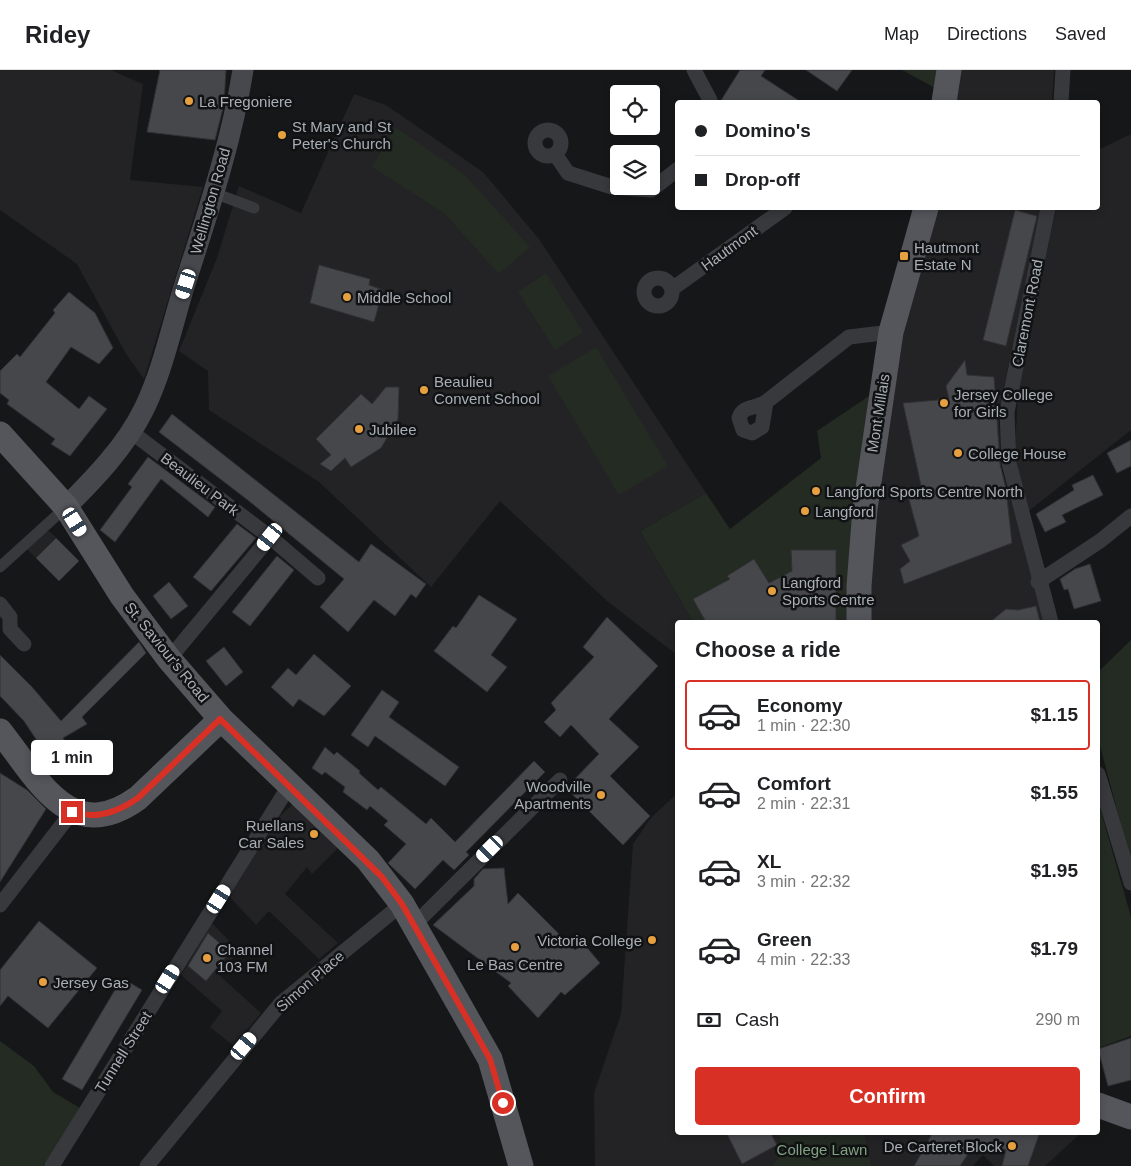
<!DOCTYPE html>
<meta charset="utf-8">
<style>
body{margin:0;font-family:Arial,sans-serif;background:#f2f2f2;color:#202124;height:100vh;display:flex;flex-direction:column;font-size:19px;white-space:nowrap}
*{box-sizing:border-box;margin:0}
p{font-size:16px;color:#757577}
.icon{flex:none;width:28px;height:28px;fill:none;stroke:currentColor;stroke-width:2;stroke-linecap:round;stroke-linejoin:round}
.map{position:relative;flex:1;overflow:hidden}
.panel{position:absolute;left:675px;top:550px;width:425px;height:515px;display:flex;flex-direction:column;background:#fff;border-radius:5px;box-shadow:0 2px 8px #0003}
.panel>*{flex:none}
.banner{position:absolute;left:675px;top:30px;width:425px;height:110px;border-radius:5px;box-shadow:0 2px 8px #0003;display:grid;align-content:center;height:110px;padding:0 20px;background:#fff}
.controls{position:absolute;left:610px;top:15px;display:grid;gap:10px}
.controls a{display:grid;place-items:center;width:50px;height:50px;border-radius:5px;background:#fff;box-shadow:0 2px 8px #0003;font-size:25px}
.end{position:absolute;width:22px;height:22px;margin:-11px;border:6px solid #d93025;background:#fff;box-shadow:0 0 0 2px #fff}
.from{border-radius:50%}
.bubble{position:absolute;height:35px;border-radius:5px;background:#fff;box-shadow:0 2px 8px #0003;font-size:16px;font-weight:600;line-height:35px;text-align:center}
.car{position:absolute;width:15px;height:30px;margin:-15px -8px;border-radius:6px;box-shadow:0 0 4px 1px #0007;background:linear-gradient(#fff 24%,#345 0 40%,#fff 0 76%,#345 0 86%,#fff 0)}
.banner b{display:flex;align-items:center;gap:18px;height:48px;font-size:19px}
.banner b+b{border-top:1px solid #e0e0e0}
.banner i{width:12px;height:12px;background:#202124}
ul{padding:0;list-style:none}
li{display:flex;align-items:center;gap:15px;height:70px;margin:0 10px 8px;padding:0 10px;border:2px solid transparent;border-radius:5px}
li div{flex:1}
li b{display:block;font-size:19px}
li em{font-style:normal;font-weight:600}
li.active{border-color:#d93025}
li>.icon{width:45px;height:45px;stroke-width:1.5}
h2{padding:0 20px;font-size:22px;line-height:60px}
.pay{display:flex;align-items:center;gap:12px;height:55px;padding:0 20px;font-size:19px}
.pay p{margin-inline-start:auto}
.cta{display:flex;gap:10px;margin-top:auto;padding:10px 20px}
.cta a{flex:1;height:58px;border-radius:5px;background:#d93025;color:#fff;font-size:20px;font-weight:600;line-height:58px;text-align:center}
header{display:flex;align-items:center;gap:30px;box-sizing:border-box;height:70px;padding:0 25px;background:#fff;border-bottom:1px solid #e0e0e0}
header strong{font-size:24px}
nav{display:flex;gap:28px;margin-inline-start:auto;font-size:18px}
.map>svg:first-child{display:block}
</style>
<header>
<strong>Ridey</strong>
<nav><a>Map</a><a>Directions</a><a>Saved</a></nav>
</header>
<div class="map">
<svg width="1131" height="1096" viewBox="0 0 1131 1096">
<rect width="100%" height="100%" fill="#161718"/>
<path fill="#232325" d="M0 0H111L143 14 130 110 203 117 144 309 126 284 77 194 0 140Z
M958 0H1054L1052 32H954Z
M354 24 386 35 483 102 539 169 706 423 640 461 693 552H678L677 585 607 531 500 431 431 517 319 412 209 340 208 301 179 281 217 188 239 116 301 143Z
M1131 64V360L1025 444 1015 380 1018 322 1056 138H1098V80Z
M937 138H1041L1004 317 999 350 1001 397 1046 552H867V524L899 262Z
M44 457 56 467 36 488 24 476Z
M677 723 678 1062 1081 1063 1045 1096H994L983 1085 973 1096H595L594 1023 621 944 633 774 650 749Z
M295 732 338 778 312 804 307 797 285 824 338 873 319 889 269 841 256 855 228 825 280 746Z
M212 853 239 881 219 905 261 943 234 976 210 957 222 941 181 905Z"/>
<path fill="#232b23" d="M902 0H938L935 18Z
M395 57 465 105 530 177 499 204 444 143 372 97Z
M546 203 583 262 555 280 518 222Z
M596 277 668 396 619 425 548 306Z
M869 326 851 495V552H693L640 461 706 423 730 459 821 388 817 361Z
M1131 570V793L1098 668V602Z
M1098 731 1131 847V966L1098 978Z
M0 971 34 996 53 1022 80 1038 44 1096H0Z
M779 1062 864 1063 871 1096H772L782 1083Z"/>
<path fill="#46474b" stroke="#313134" d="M160 0H226L224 34 215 70 147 62Z
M740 0H765L761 6 801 32H720Z
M806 0H852L837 21Z
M1015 140 1037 146 1006 276 983 270Z
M319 195 370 209 369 215 383 220 374 252 310 233Z
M69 222 95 243 113 278 99 294 71 277 46 312 79 339 89 326 107 339 70 386 51 374 55 369 7 334 9 330 0 323V301L17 284 20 287 55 243 53 240Z
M965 290 967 305 994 307 1000 394 1006 419 1012 473 904 514 900 499 910 491 901 475 919 466 908 426 922 420 903 333 949 329 946 316Z
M386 317H399L398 349 381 378 351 397 345 388 331 401 320 394 331 385 316 369 361 324 372 334Z
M172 344 359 492 371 474 426 514 416 528 411 524 395 546 374 530 348 562 320 537 344 509 249 431 159 362Z
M1131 370V396L1117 403 1107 383Z
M148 387 215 437 208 447 161 409 115 472 100 460 132 417 128 414Z
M1093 405 1103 425 1062 445 1066 452 1045 462 1036 444 1074 420 1072 415Z
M237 454 256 468 211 521 193 507Z
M56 468 79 491 59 511 36 488Z
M791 480H836V552H706L693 529 730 509 727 506 754 489 769 513 792 501Z
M277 486 294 500 250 556 232 542Z
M1090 494 1101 531 1074 539 1068 519 1064 520 1060 509 1075 499Z
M169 512 188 536 171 549 153 526Z
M479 525 517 549 491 585 507 597 487 622 434 581 453 556 456 558Z
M1036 536 1040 552H990L1006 539 1018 540Z
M607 547 658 596 609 649 639 677 610 706 650 746 623 775 566 718 599 684 571 655 560 667 544 652 556 640 551 633 594 587 583 577Z
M139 572 146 583 82 647 87 654 63 668 73 682 53 695 24 651 0 626V585L32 617 61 651Z
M224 577 243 602 226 616 206 591Z
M314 584 351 616 324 646 299 629 293 637 271 617 288 598 296 605Z
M382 620 399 632 389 647 459 697 445 716 375 666 368 677 351 665Z
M325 677 334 685 337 682 360 701 359 703 378 720 381 717 426 754 431 748 455 772 534 691 545 702 466 782 469 785 454 800 443 790 415 819 388 793 406 774 384 755 388 751 370 736 367 740 343 722 345 717 325 702 322 705 312 698Z
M0 703 27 720 46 739 0 812Z
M504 798 508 834 518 823 575 880 583 873 600 893 565 925 561 922 538 948 508 916 511 913 433 855 474 816V809L483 799Z
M39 851 97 898 48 958 8 926 0 936V900Z
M208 863 230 882 206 911 188 896Z
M122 908 142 920 82 1020 62 1009Z
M1131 968V1010L1108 1016 1098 979Z
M726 1062H770L777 1075 742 1094Z
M933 1062H1040L1028 1096H1002L1006 1080 976 1072 960 1096H914Z"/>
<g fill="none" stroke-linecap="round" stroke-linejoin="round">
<path stroke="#38393d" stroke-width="11" d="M214 123 254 138
M0 497 66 437"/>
<path stroke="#38393d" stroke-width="15" d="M694 0 710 30
M1061 32 1063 0
M535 73a13 13 0 1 1 26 0a13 13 0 1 1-26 0Z
M555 84 568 103 612 117 651 120 678 99
M1048 138 1007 342 1009 393 1051 552
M644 222a14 14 0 1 1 28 0a14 14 0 1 1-28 0Z
M672 219 785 138
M766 332 762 357 752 363 743 360 739 348C743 335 756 339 766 332L849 267 891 262
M130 361 270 467 318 508
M1038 512 1100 471 1131 446
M0 534 10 547V559L24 574
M169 589 270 467
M1098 704 1131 813
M0 835 72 742
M414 855 560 710
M52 1096 289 716
M147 1096 281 933 402 834"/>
<path stroke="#46484d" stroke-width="21" d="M66 437C94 409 126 376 144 339 162 302 171 260 183 220 206 148 231 75 243 0"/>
<path stroke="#54565c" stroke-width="25" d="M944 32 949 0
M0 364 66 437 122 526 169 589 221 649 368 790 402 834 490 989 521 1096
M859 552V516L865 439 891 262 926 138
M0 661C38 709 70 777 138 728L221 649
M1098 1035 1131 1047"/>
</g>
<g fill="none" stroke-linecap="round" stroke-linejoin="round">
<path stroke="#d93025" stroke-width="6" d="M72 742C96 750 118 742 138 728L220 649 382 807 402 834 490 989 503 1033"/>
</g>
<g fill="#e7a040" stroke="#111213" stroke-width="2">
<circle cx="189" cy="31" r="5"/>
<circle cx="282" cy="65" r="5"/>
<rect x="899" y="181" width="10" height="10" rx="2.5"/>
<circle cx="347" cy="227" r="5"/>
<circle cx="424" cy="320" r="5"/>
<circle cx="944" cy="333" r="5"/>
<circle cx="359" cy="359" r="5"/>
<circle cx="958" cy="383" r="5"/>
<circle cx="816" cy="421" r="5"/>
<circle cx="805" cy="441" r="5"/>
<circle cx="772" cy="521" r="5"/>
<circle cx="601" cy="725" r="5"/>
<circle cx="314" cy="764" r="5"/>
<circle cx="652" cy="870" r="5"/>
<circle cx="515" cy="877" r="5"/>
<circle cx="207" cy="888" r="5"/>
<circle cx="43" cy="912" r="5"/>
<circle cx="1012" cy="1076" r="5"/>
</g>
<g text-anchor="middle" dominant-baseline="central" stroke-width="5" stroke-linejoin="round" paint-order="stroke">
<g font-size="15" fill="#a9afb7" stroke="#111213" text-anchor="start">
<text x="199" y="31">La Fregoniere</text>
<text x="292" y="56">St Mary and St<tspan x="292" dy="17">Peter's Church</tspan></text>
<text x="914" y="177">Hautmont<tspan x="914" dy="17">Estate N</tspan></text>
<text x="357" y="227">Middle School</text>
<text x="434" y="311">Beaulieu<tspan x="434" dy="17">Convent School</tspan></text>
<text x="954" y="324">Jersey College<tspan x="954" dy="17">for Girls</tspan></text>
<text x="369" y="359">Jubilee</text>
<text x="968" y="383">College House</text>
<text x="826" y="421">Langford Sports Centre North</text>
<text x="815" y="441">Langford</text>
<text x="782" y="512">Langford<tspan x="782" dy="17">Sports Centre</tspan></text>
<text x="591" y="716" text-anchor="end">Woodville<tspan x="591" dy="17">Apartments</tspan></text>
<text x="304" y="755" text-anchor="end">Ruellans<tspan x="304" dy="17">Car Sales</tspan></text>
<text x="642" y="870" text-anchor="end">Victoria College</text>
<text x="217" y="879">Channel<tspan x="217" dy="17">103 FM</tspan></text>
<text x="515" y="894" text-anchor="middle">Le Bas Centre</text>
<text x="53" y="912">Jersey Gas</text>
<text x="1002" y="1076" text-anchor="end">De Carteret Block</text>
</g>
<g font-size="15" fill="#a9afb7" stroke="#111213">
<text transform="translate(210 131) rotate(-74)">Wellington Road</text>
<text transform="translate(729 178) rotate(-36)">Hautmont</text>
<text transform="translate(1027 243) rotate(-79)">Claremont Road</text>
<text transform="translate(878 343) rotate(-81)">Mont Millais</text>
<text transform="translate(200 414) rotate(37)">Beaulieu Park</text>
<text transform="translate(167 582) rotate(51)">St. Saviour's Road</text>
<text transform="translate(310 911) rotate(-41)">Simon Place</text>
<text transform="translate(123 982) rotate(-58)">Tunnell Street</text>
</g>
<g font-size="15" fill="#82a182" stroke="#111213">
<text x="822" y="1079">College Lawn</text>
</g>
</g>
</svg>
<div class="controls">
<a><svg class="icon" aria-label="locate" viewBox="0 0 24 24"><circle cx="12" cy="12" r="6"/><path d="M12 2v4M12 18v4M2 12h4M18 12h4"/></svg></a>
<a><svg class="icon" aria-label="layers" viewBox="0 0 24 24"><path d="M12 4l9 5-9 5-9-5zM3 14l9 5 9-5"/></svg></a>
</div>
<i class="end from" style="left:503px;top:1033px"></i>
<i class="end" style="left:72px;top:742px"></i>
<div class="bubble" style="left:31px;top:670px;width:82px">1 min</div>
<i class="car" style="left:186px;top:214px;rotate:198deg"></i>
<i class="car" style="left:75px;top:452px;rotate:148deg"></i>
<i class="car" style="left:270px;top:467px;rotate:219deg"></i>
<i class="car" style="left:490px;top:779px;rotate:225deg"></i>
<i class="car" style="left:219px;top:829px;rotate:32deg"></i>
<i class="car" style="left:168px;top:909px;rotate:32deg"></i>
<i class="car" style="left:244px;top:976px;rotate:40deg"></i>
<div class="banner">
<b><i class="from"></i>Domino's</b>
<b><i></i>Drop-off</b>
</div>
<section class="panel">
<h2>Choose a ride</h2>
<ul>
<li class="active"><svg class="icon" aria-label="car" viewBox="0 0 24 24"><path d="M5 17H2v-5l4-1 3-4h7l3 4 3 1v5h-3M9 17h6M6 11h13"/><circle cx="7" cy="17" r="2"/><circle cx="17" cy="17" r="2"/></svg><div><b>Economy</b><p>1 min · 22:30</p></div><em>$1.15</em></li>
<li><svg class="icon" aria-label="car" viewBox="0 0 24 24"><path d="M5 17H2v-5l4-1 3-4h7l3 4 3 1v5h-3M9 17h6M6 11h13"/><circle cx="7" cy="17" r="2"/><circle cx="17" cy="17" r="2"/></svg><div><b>Comfort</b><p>2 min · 22:31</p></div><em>$1.55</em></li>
<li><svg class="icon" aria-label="car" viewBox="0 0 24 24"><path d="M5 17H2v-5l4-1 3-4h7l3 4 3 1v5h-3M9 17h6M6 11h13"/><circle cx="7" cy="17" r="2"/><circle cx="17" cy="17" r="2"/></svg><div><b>XL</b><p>3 min · 22:32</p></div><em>$1.95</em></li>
<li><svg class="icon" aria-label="car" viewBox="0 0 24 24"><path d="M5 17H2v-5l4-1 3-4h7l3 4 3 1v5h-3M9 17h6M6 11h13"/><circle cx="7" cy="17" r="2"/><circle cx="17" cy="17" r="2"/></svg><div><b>Green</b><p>4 min · 22:33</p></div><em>$1.79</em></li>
</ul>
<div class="pay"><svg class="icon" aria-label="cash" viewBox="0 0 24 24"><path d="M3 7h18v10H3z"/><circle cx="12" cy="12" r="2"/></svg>Cash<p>290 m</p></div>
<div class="cta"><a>Confirm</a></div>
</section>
</div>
